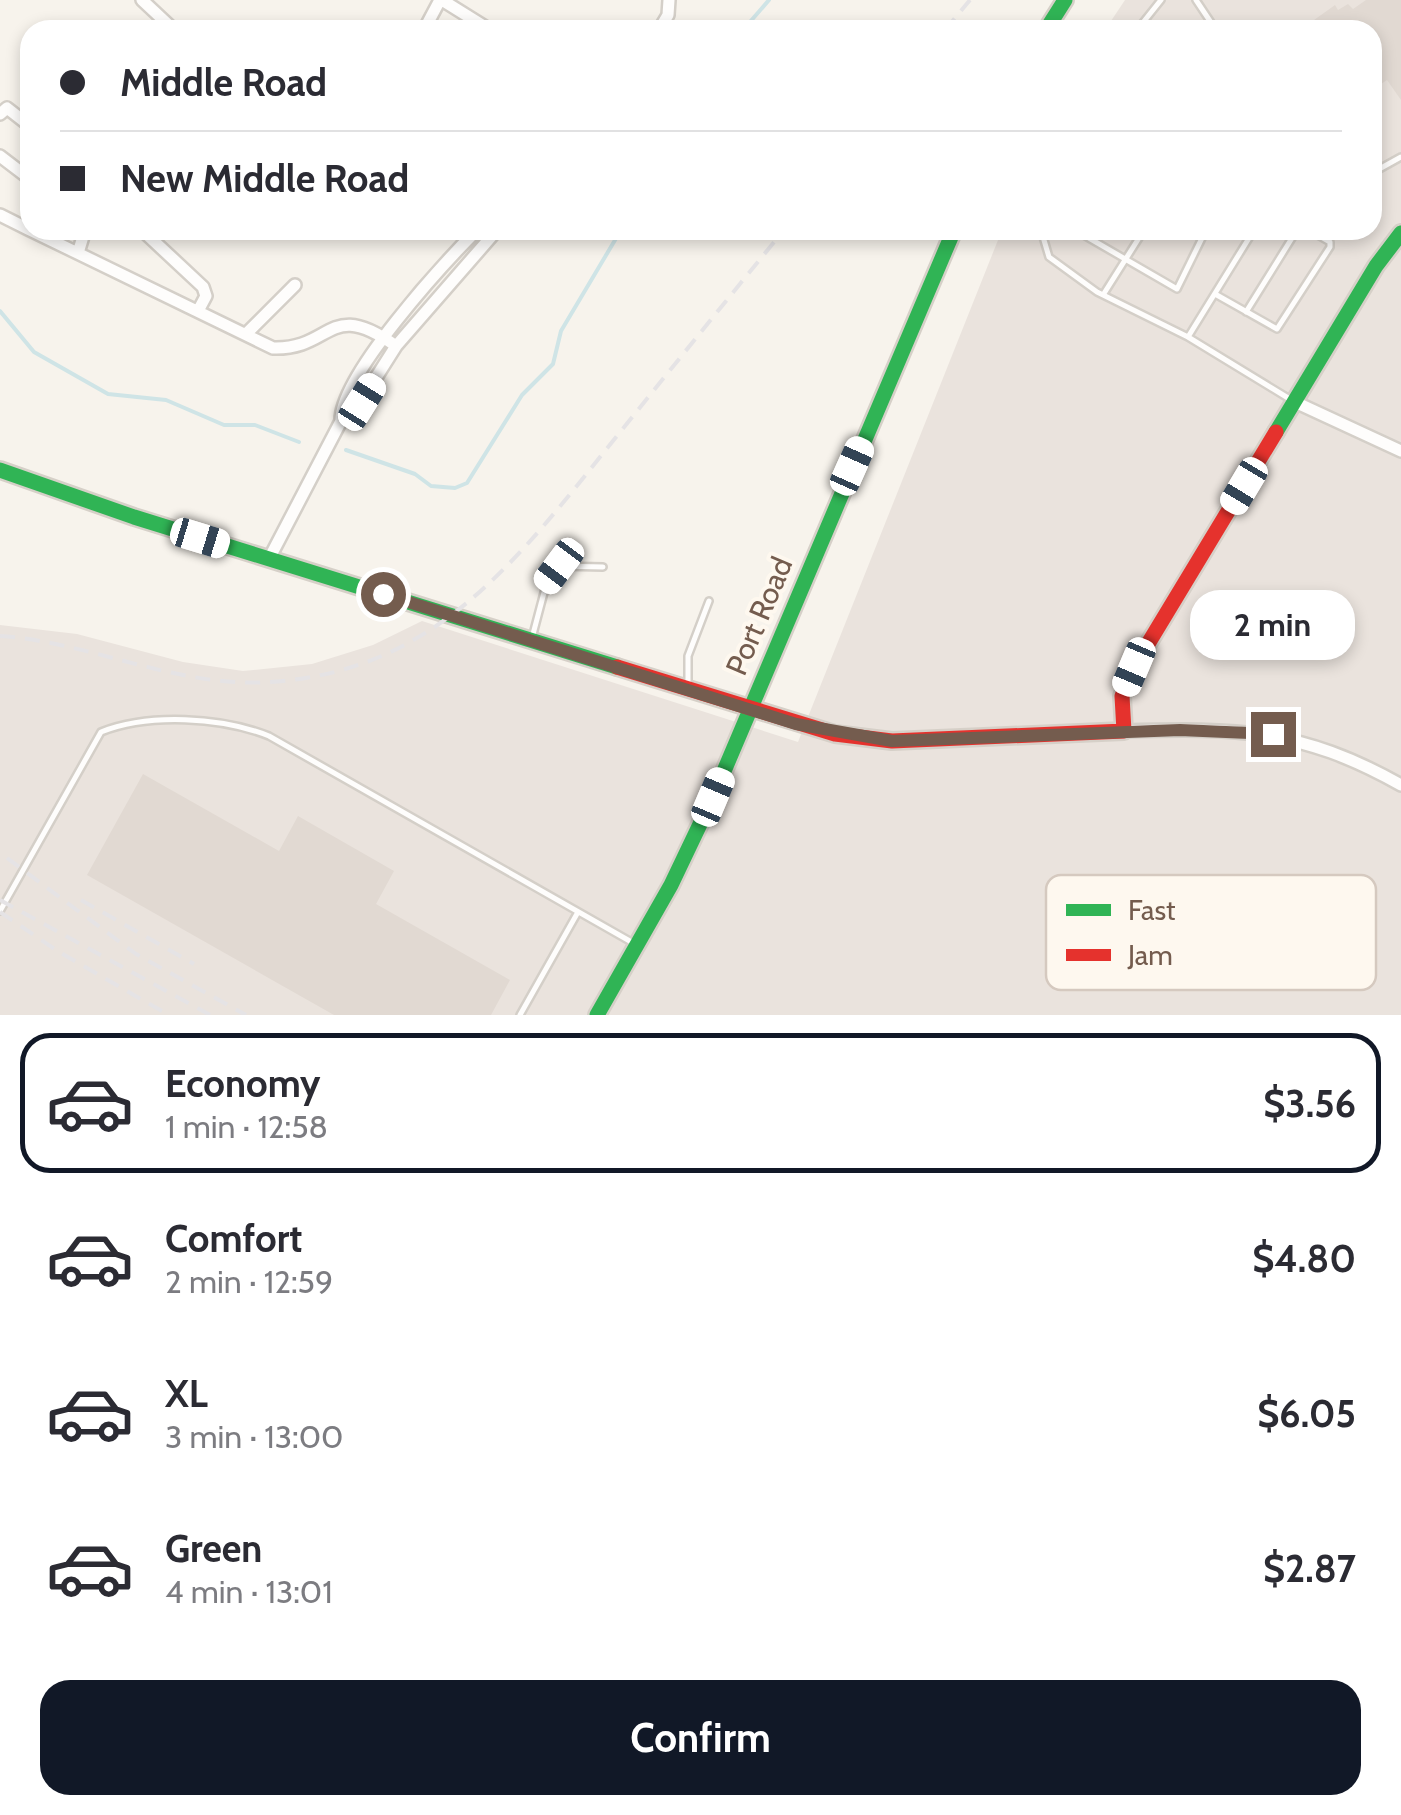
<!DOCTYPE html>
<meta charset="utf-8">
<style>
body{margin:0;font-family:Cabin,sans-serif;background:#f7f7f7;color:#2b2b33;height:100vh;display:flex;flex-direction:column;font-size:38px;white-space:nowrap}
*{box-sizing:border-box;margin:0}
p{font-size:32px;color:#7c7c81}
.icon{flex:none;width:55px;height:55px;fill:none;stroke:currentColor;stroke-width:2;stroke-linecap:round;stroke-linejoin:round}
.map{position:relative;height:1015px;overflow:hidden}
.side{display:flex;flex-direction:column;background:#fff;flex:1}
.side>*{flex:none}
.guide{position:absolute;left:20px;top:20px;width:1362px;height:220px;border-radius:30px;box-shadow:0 5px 15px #0003;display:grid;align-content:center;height:220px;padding:0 40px;background:#fff}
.end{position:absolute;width:45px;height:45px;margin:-22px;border:12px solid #745c4e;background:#fff;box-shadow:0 0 0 5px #fff}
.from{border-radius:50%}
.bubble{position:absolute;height:70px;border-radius:30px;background:#fff;box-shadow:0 5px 15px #0003;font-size:32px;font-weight:700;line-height:70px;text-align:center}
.car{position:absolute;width:30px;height:60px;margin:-30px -15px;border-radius:12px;box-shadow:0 0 8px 2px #0007;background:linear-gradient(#fff 24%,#345 0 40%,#fff 0 76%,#345 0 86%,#fff 0)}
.guide b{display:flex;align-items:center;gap:35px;height:95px;font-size:38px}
.guide b+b{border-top:2px solid #e1e1e2}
.guide i{width:25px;height:25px;background:#2b2b33}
ul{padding:18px 0 0;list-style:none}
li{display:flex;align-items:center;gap:30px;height:140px;margin:0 20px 15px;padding:0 20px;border:5px solid transparent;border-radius:30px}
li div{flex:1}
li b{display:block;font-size:38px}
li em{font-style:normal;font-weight:700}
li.on{border-color:#111827}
li>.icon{width:90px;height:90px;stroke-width:1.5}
.primary-button{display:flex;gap:20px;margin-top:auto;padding:20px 40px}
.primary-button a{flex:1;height:115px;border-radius:30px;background:#111827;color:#fff;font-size:40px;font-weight:700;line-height:115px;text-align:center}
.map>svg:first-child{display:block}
</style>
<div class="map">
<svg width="1401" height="1015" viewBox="0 0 1401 1015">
<rect width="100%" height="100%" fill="#f7f3ec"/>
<path fill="#eae3dd" d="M1125 0H1401V1015H0V625L77 634 183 662 243 671 312 664 373 645 422 621 798 742 1002 230H1372V30H1105Z"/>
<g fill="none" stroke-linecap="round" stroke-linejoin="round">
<path stroke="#cfe4e6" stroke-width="4" d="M743 30 769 0
M0 311 34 352 108 394 166 400 224 425H255L299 442
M346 450 415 474 431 486 455 488 467 483 522 395 553 364 561 331 621 230"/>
</g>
<path fill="#e1d9d2" d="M1366 0H1401V100L1387 80 1378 86 1372 79V30H1300L1335 5 1338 10 1348 4 1353 9Z
M143 774 279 851 298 816 394 871 376 904 510 980 491 1015H334L87 875Z"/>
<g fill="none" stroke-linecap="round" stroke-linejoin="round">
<g stroke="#d4cfc8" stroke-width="10">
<path id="lane" d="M1196 0 1216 30
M1137 30 1161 0
M1372 173 1401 157
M1041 230 1049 257 1097 292 1188 337 1293 401
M1075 230 1177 289 1206 230
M1215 294 1277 329 1330 247V242L1309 230
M1103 295 1144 230
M1246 312 1297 230
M1188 337 1254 230
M532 638 546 585 559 566 603 567
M688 687V656L709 601
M0 911 101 732C149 713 221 717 269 736L635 944
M520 1015 578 912"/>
</g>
<g stroke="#d4cfc8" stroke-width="16">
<path id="street" d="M142 0 174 30
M442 0 490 30
M424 30 440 0
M659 30 668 15 669 0
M0 114 7 108 30 126
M0 156 30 179
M0 215 30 230
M30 230 273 348C333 350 328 297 396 346
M142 230 203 287 206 296 198 311
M78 253 85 230
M246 334 295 285
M1295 402 1401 451
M341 421 353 414 396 346 497 230
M269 559 341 421C339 377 444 263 477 230
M1124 731C1236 728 1300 728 1401 785"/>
</g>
<g stroke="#d6d0c8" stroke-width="20">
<path id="fast" d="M1046 30 1065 0
M1276 432 1376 266 1401 233
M0 470 134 517 617 667
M597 1015 671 885 713 797 954 230"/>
</g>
<g stroke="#d6d0c8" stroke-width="20">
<path id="jam" d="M617 667 835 734 892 741 1124 731 1122 696 1134 667 1276 432"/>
</g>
<use href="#lane" stroke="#fefdfc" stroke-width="5"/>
<use href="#street" stroke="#fefdfc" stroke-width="11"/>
<use href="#fast" stroke="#30b455" stroke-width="15"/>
<use href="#jam" stroke="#e5322d" stroke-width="15"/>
<path stroke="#e5e3e5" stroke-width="4" stroke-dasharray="15 10" stroke-linecap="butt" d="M945 30 970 0
M0 636C91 642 176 688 269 682 440 672 522 553 621 431 675 364 729 297 784 230
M7 858 136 954 246 1015
M0 900 210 1015
M81 900 194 964
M0 912 59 952 167 1014"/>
</g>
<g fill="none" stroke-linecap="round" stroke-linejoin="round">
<path stroke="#745c4e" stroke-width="12" d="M383 594 796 724 892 741 1180 730 1273 734"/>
</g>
<g text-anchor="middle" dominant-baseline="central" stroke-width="8" stroke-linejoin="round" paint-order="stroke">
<g font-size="30" fill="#745c4e" stroke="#fef8ef">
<text transform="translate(759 616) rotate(-67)">Port Road</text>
</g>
</g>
<rect x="1046" y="875" width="330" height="115" rx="15" fill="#fef8ef" stroke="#d5c9bf" stroke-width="2.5"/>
<rect x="1066" y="904" width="45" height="12" fill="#30b455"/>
<rect x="1066" y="949" width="45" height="12" fill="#e5322d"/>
<g font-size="28" fill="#745c4e">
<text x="1128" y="920">Fast</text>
<text x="1128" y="965">Jam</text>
</g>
</svg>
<i class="end from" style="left:383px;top:594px"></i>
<i class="end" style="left:1273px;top:734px"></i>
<div class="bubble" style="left:1190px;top:590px;width:165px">2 min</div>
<i class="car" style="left:362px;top:402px;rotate:32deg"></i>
<i class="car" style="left:852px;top:466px;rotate:24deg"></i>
<i class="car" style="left:1244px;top:486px;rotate:211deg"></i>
<i class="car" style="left:200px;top:538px;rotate:107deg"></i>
<i class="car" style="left:559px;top:566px;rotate:217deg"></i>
<i class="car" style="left:1134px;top:667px;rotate:203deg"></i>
<i class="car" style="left:713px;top:797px;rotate:23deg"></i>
<div class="guide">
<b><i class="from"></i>Middle Road</b>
<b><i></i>New Middle Road</b>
</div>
</div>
<section class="side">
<ul>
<li class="on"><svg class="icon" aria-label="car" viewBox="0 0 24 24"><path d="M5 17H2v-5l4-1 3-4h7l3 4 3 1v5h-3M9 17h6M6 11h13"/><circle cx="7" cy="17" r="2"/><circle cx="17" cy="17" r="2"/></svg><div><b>Economy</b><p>1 min · 12:58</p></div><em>$3.56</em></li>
<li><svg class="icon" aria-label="car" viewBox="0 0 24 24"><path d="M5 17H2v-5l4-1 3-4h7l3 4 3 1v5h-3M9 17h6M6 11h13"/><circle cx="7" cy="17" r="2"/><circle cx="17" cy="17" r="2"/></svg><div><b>Comfort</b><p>2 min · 12:59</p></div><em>$4.80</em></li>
<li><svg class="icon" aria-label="car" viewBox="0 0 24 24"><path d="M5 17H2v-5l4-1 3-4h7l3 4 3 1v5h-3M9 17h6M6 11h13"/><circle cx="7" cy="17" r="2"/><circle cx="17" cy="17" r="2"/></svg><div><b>XL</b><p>3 min · 13:00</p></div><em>$6.05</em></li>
<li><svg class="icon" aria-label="car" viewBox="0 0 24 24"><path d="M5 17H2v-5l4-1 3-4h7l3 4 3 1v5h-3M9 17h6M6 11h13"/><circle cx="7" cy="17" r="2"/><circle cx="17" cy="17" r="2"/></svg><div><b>Green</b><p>4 min · 13:01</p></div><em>$2.87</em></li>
</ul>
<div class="primary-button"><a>Confirm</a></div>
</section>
